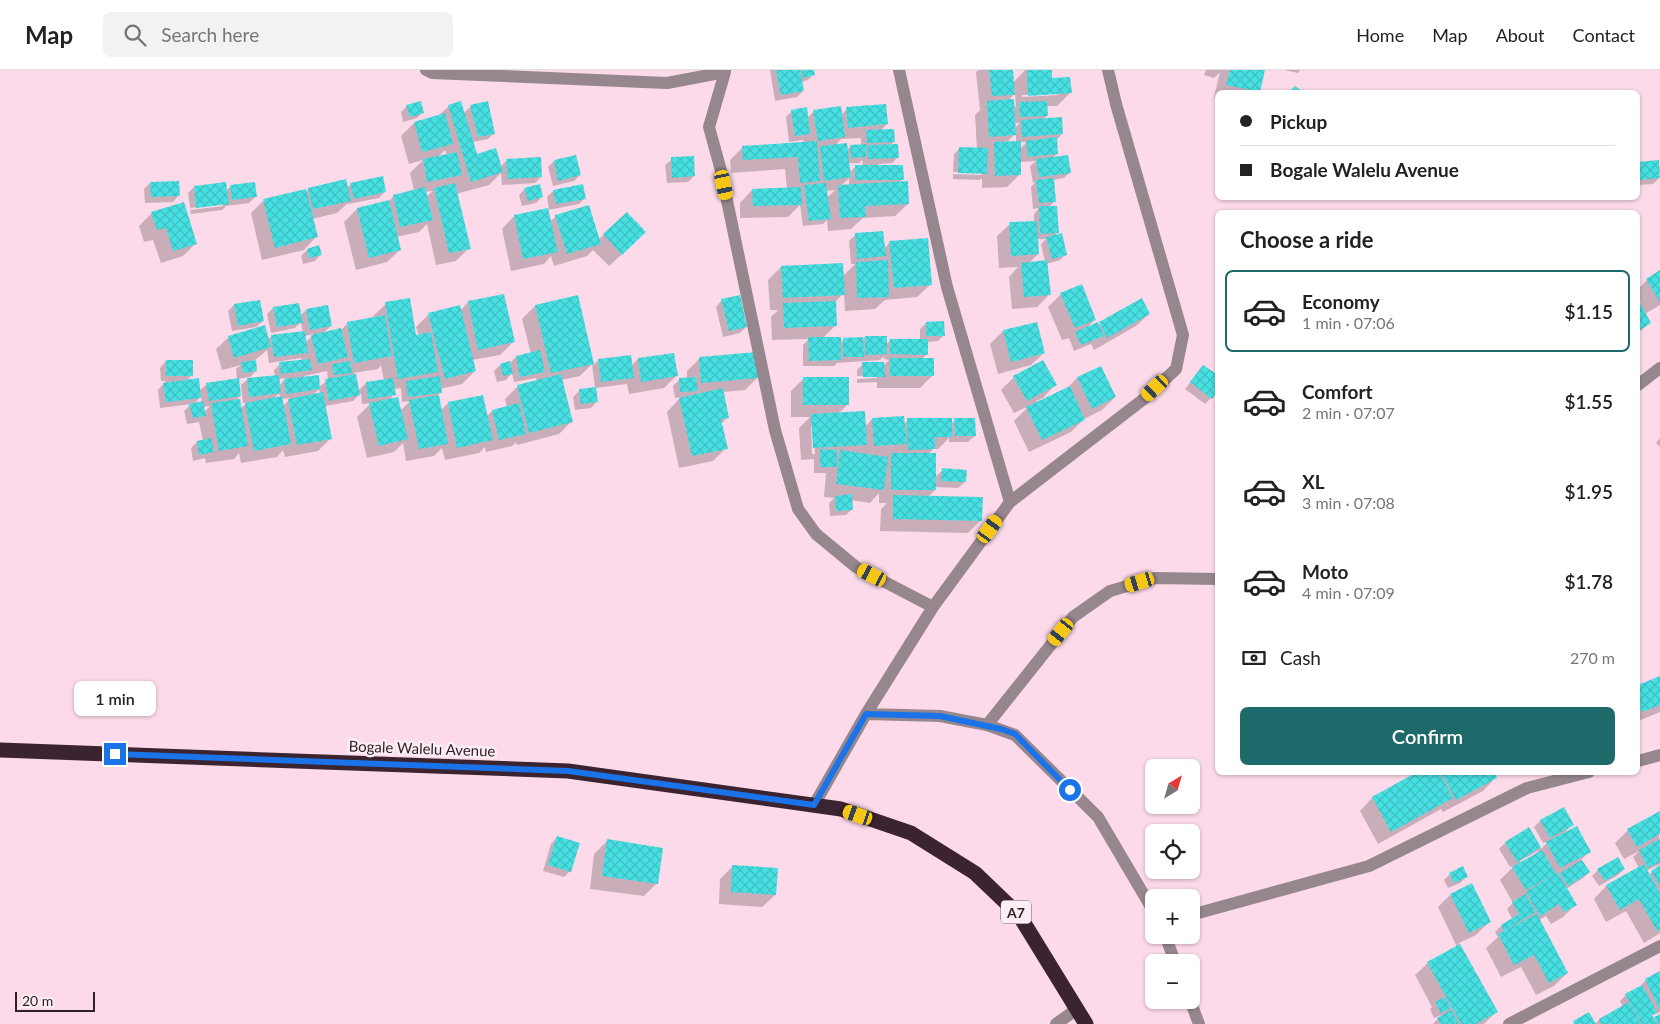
<!DOCTYPE html>
<meta charset="utf-8">
<style>
body{margin:0;font-family:Lato,sans-serif;background:#f2f2f2;color:#222;height:100vh;display:flex;flex-direction:column;font-size:19px;white-space:nowrap}
*{box-sizing:border-box;margin:0}
p{font-size:16px;color:#767676}
.icon{flex:none;width:28px;height:28px;fill:none;stroke:currentColor;stroke-width:2;stroke-linecap:round;stroke-linejoin:round}
.map{position:relative;flex:1;overflow:hidden}
.sheet{position:absolute;left:1215px;top:140px;width:425px;height:565px;display:flex;flex-direction:column;background:#fff;border-radius:8px;box-shadow:0 1px 4px #0004}
.sheet>*{flex:none}
.guide{position:absolute;left:1215px;top:20px;width:425px;height:110px;border-radius:8px;box-shadow:0 1px 4px #0004;display:grid;align-content:center;height:110px;padding:0 25px;background:#fff}
.needle{width:32px;rotate:37deg}
.buttons{position:absolute;left:1145px;top:689px;display:grid;gap:10px}
.buttons a{display:grid;place-items:center;width:55px;height:55px;border-radius:8px;background:#fff;box-shadow:0 1px 4px #0004;font-size:25px}
.scale{position:absolute;left:15px;bottom:12px;width:80px;box-sizing:border-box;padding-left:5px;border:2px solid #2e2228;border-top:0;font-size:14px;line-height:18px;white-space:nowrap;color:#2e2228;-webkit-text-stroke:4px #fceef4;paint-order:stroke}
.end{position:absolute;width:22px;height:22px;margin:-11px;border:6px solid #1a73e8;background:#fff;box-shadow:0 0 0 2px #fff}
.from{border-radius:50%}
.bubble{position:absolute;height:35px;border-radius:8px;background:#fff;box-shadow:0 1px 4px #0004;font-size:16px;font-weight:600;line-height:35px;text-align:center}
.car{position:absolute;width:15px;height:30px;margin:-15px -8px;border-radius:6px;box-shadow:0 0 4px 1px #0007;background:linear-gradient(#f5c518 24%,#345 0 40%,#f5c518 0 76%,#345 0 86%,#f5c518 0)}
.guide b{display:flex;align-items:center;gap:18px;height:48px;font-size:19px}
.guide b+b{border-top:1px solid #e0e0e0}
.guide i{width:12px;height:12px;background:#222}
ul{padding:0;list-style:none}
li{display:flex;align-items:center;gap:15px;height:82px;margin:0 10px 8px;padding:0 15px;border:2px solid transparent;border-radius:8px}
li div{flex:1}
li b{display:block;font-size:19px}
li em{font-style:normal;font-weight:600}
li.selected{border-color:#1e6a6b}
li>.icon{width:45px;height:45px;stroke-width:1.5}
h2{padding:0 25px;font-size:22px;line-height:60px}
.pay{display:flex;align-items:center;gap:12px;height:55px;padding:0 25px;font-size:19px}
.pay p{margin-inline-start:auto}
.cta{display:flex;gap:10px;margin-top:auto;padding:10px 25px}
.cta a{flex:1;height:58px;border-radius:8px;background:#1e6a6b;color:#fff;font-size:20px;font-weight:600;line-height:58px;text-align:center}
header{display:flex;align-items:center;gap:30px;box-sizing:border-box;height:70px;padding:0 25px;background:#fff;border-bottom:1px solid #e0e0e0}
header strong{font-size:24px}
nav{display:flex;gap:28px;margin-inline-start:auto;font-size:18px}
.search{width:350px;height:45px;background:#f2f2f2;display:flex;align-items:center;gap:12px;box-sizing:border-box;padding:0 18px;border-radius:8px;color:#767676;font-size:19px}
.map>svg:first-child{display:block}
</style>
<header>
<strong>Map</strong>
<div class="search"><svg class="icon" aria-label="search" viewBox="0 0 24 24"><circle cx="10" cy="10" r="6"/><path d="M15 15l6 6"/></svg>Search here</div>
<nav><a>Home</a><a>Map</a><a>About</a><a>Contact</a></nav>
</header>
<div class="map">
<svg width="1660" height="954" viewBox="0 0 1660 954">
<defs>
<pattern id="building-cross-hatch" width="8" height="8" patternUnits="userSpaceOnUse" patternTransform="scale(1.25)"><rect width="8" height="8" fill="#47e0e2"/><path d="M0 0l8 8M0 8l8-8" fill="none" stroke="#3ec0c2"/></pattern>
</defs>
<rect width="100%" height="100%" fill="#fcdae9"/>
<path fill="#0003" fill-rule="evenodd" d="M813 0 814 4 808 10 801 12 803 21 797 27 775 31 770 0Z
M979 0H1012L1013 13 1025 0H1050L1051 9 1070 23 1057 36H1046L1047 46 1043 50 1062 64 1056 70 1057 84 1052 88 1070 102 1064 108 1053 110 1055 131 1049 137 1057 163 1053 167 1066 184 1060 190 1046 194 1050 224 1037 237 1012 239 1009 207 1018 197 999 198 997 166 1010 154 1034 152V144L1039 138 1033 139 1031 117 1036 112 1033 113 1030 96 1036 91 1020 92V104L1007 117 982 118V108L980 110 953 109V104L982 105V103L953 102 954 84 960 78 977 79 975 45 980 40 976 2ZM1015 23 1016 36 1013 39 1008 31ZM1058 23V25L1022 27V25ZM1014 53H1020L1014 59ZM1016 63V73H1006ZM1019 72H1027L1020 79ZM1037 169H1046L1041 174 1045 192 1029 193 1038 184Z
M1206 0H1264L1259 22H1218V28L1214 27 1220 2 1214 8 1204 5Z
M1284 0H1300L1298 3Z
M407 36 423 42 417 48 403 52 401 42Z
M449 36 464 43 471 36 494 63 488 69 473 72 477 85 500 97 507 90 541 107 535 113 502 115 501 103 489 115 456 124 469 178 456 191 436 195 427 154 419 162 396 167 400 180 387 192 356 200 344 152 357 139 388 132 394 126 414 121 410 103 423 90 409 94 401 66 414 53 438 46ZM445 80 447 85 438 87ZM433 121 426 127 425 122Z
M847 39 887 54 880 61 894 72 889 76 898 87 892 93 878 94 879 96 902 109 899 113 908 134 895 146 863 148 851 159 828 161 827 150 823 154 803 156 800 135 788 147 740 148V133L752 120 787 119 785 99 731 103 730 90 743 77 804 73 803 70 789 72 786 47 792 41 807 48 814 41 841 45ZM861 68V76H851L847 80 835 76 841 69ZM862 90 863 96 855 97 850 102 848 93H859ZM849 108V116H841ZM835 120 827 128 826 121Z
M672 89 694 106 688 112 667 113 665 95Z
M554 91 580 105 574 111 553 116 548 97Z
M1658 92 1659 108 1653 114 1638 115V93Z
M150 113 179 125 173 132 145 133 144 119Z
M351 114 385 121 379 128 348 134V133L337 143 312 149 316 167 304 180 262 190 251 143 263 131 305 120V123L309 119 347 118Z
M231 116 255 127 249 133 226 136 222 140 191 144 188 123 194 117 226 121ZM223 134V136L190 140V138Z
M525 119 542 127 536 133 522 136 519 125Z
M553 121 585 128 579 134 548 140 550 152 556 146 598 170 627 143 632 175 609 196 593 180 587 186 554 196 551 186 544 194 511 201 502 159 514 146 549 139 547 127Z
M152 143 196 173 183 186 161 193 153 170 144 172 139 156Z
M855 165 884 179 890 172 930 215 917 227 885 230 875 239 845 241 844 223 835 232 836 255 823 268 840 273 844 269 862 270 865 267 886 275 890 270H920V259L926 253 944 265 938 271 927 272V284L922 289 933 305 920 318H877V312L857 313V309L877 308V306H857V300L863 294 883 296 889 290 884 289V286L880 290 837 293 834 296H803V275L809 269 772 270 771 247 778 240H770L768 210 781 197 842 207 855 194H851L849 171Z
M318 177 321 184 315 191 303 194 301 186 307 180Z
M1660 202V235L1645 244 1650 253 1638 263V236L1641 234 1638 228V219L1647 210Z
M1061 224 1095 249 1087 258 1098 255 1141 230 1149 244 1136 256 1094 280 1091 274 1074 281 1069 268 1062 270 1048 237Z
M503 225 513 272 500 285 472 290 475 301 462 314 440 319 441 322 438 325 441 340 448 333 482 326 487 346 492 341 507 337 505 329 518 316 537 311 536 308 514 312 512 303 506 310 497 312 494 301 500 295 510 293 516 287 531 284 522 249 535 236 577 226 593 295 599 290 631 296 638 289 676 306 664 318 629 324 627 314 595 318 592 294 580 306 561 310 571 352 559 364 517 375 516 372 512 376 486 382 485 377 479 383 445 390 442 378 434 386 406 391 403 373 394 382 367 388 357 347 371 333 362 334 361 323 353 331 325 336 331 368 318 381 285 387 283 380 277 387 241 393 239 383 234 389 206 393 205 388 193 391 191 378 197 372 203 371 199 352 187 354 184 341 191 334 160 338 158 320 166 311H161L160 298 166 291 192 305 186 311 199 321 207 314 237 309 236 299 241 295 222 300 216 279 229 267 268 270 272 266 303 263 301 252 295 258 271 263 267 244 273 238 300 246 306 240 327 236 331 256 322 264 341 260 348 253 374 248 373 246 386 234 415 266H419L416 257 429 244 460 241 468 232ZM314 264 305 273 304 266ZM267 280 269 293 301 288 302 291 280 294 274 300 275 306 248 309 241 315 243 333 248 332 240 339 236 331 240 326 238 309 250 307 256 301 254 291ZM381 295 384 311 366 313 358 321 354 303 378 299ZM327 301 328 310 319 317 304 308V306ZM286 308 279 316 278 309ZM401 318 402 332 410 331 400 341 389 330 394 324V319ZM319 319 320 324 312 326ZM279 323 280 328 274 329ZM201 326 202 332 194 334ZM291 328 283 336 281 329ZM210 336 204 342 203 337Z
M722 230 746 257 740 263 723 267 716 237Z
M234 235 263 251 256 257 232 261 228 241Z
M1036 253 1044 283 1031 295 998 304 990 274 1003 261Z
M700 288 758 307 745 320 722 322 728 347 721 354 726 378 713 391 679 398 667 342 681 327 675 328 673 316 679 310 687 309V301Z
M1203 296 1211 328 1205 334 1185 319Z
M1100 297 1115 327 1102 340 1084 349 1071 362 1029 382 1014 351 1029 336 1014 343 1001 320 1014 307 1055 315 1043 328 1036 331 1037 333 1066 319 1077 308Z
M804 308 848 334 838 344 865 357 872 349 904 354 908 350 951 354 955 350 975 366 968 372H949V368L938 379H933L928 385 935 407 943 400 965 401V412L958 418 935 417V420L928 427 981 450 968 463 880 461 881 439 887 433H879V423L870 433 851 430 852 439 846 445 830 446 829 433 834 428 824 427 826 403H814V389L801 390 799 358 810 347H791V321ZM811 356H813L815 384H812Z
M579 321 597 331 591 338 575 340 573 327Z
M1660 368V377L1656 373Z
M1660 607V642L1638 651V616Z
M1419 702 1439 704 1441 702H1493L1495 708 1483 721 1443 742 1441 739 1378 774 1360 741 1372 728Z
M1660 743 1659 770H1660V794L1646 801 1648 805 1660 797V863L1644 873 1626 841 1606 852 1594 829 1606 816 1639 798 1633 787 1639 781 1624 789 1615 773 1628 760Z
M1540 751 1573 754 1564 763 1589 781 1581 790 1589 802 1583 808 1566 819 1576 834 1563 847 1551 854 1546 846 1539 850 1567 903 1554 916 1536 925 1521 897 1501 907 1486 878 1498 867 1495 862 1501 856 1513 850 1507 839 1513 833 1500 810 1515 795 1510 797 1499 779 1505 773 1529 759 1541 779 1549 771 1543 773 1534 757ZM1539 780 1534 786 1521 793 1520 791Z
M557 767 570 801 564 807 543 801 551 774Z
M607 771 657 813 644 826 590 819 594 784Z
M733 796 775 825 762 837 719 834 720 809Z
M1624 799 1618 805 1599 816 1592 806 1598 800Z
M1450 804 1466 807 1460 813 1448 818 1444 810Z
M1450 825 1489 852 1476 865 1459 873 1497 941 1484 954H1433L1441 945 1434 948 1430 939 1432 937 1415 905 1428 893 1457 877 1438 837Z
M1660 903V942L1651 946 1653 950 1660 946V954H1595L1599 950 1623 937 1620 931 1626 925 1640 917V916L1646 910Z"/>
<path fill="url(#building-cross-hatch)" d="M776 0H800L804 21 781 25Z
M801 0H814L815 5 803 8Z
M989 0H1013L1015 25 992 26Z
M1027 0H1052V8L1070 7 1072 23 1028 26Z
M1230 0H1265L1260 22 1226 15Z
M1295 16 1303 22H1289Z
M1014 29 1016 65 989 67 987 31Z
M421 31 424 43 410 47 406 35Z
M461 31 477 84 496 78 503 102 471 112 448 35Z
M488 31 495 64 478 67 470 35Z
M1047 31 1048 46 1020 47 1019 32Z
M886 34 888 54 848 58 846 37Z
M841 36 845 67 818 71 813 40Z
M807 37 810 64 795 66 791 40Z
M445 43 453 74 422 82 414 52Z
M1062 47 1063 64 1022 67 1021 50Z
M894 59 895 72 867 73 866 60Z
M1057 67 1058 84 1028 87 1026 71Z
M817 71 820 111 800 113 798 87 743 90 742 76Z
M1021 71V105L995 106 994 72Z
M847 73 851 107 824 111 820 76Z
M866 74V87L851 88 850 75Z
M898 74 899 88 868 89 867 75Z
M959 77 988 78 987 104 958 103Z
M457 82 462 105 427 112 423 89Z
M576 85 581 105 558 111 554 90Z
M1068 85 1071 103 1039 107 1036 89Z
M694 86 695 106 672 108 671 87Z
M541 87 542 107 508 109 506 89Z
M1659 90 1660 108 1638 110V92Z
M855 95H903L904 110H855Z
M383 106 386 122 354 129 350 113Z
M1054 108 1056 132 1039 133 1036 110Z
M346 109 351 131 313 139 308 118Z
M179 111 180 126 151 127 150 112Z
M908 111 909 134 865 136 866 147 840 148 838 115Z
M226 112 229 134 196 138 194 116Z
M255 112 257 127 232 130 230 115Z
M455 113 471 179 449 183 434 118Z
M826 113 831 149 809 151 804 115Z
M540 114 543 127 528 131 524 118Z
M583 114 586 129 556 134 553 120Z
M425 117 433 150 400 157 393 125Z
M801 117 802 135 753 136 752 119Z
M306 119 318 167 275 178 263 129Z
M389 130 401 180 369 188 357 138Z
M184 132 197 174 173 181 166 158 157 160 151 142Z
M589 135 601 174 567 184 555 145Z
M1039 136H1057L1059 163 1040 164Z
M548 138 558 182 523 189 514 145Z
M627 142 646 162 622 185 603 164Z
M1037 151 1039 184 1011 186 1009 152Z
M883 161 886 186 857 189 855 163Z
M1062 163 1067 185 1052 189 1046 167Z
M928 168 932 215 894 218 889 171Z
M319 175 322 185 309 188 307 179Z
M888 190 889 227 857 228 856 192Z
M1047 190 1051 225 1024 227 1021 193Z
M843 193 845 225 783 228 781 196Z
M1660 200V232L1646 209Z
M1082 214 1096 250 1075 258 1060 223Z
M504 224 515 272 478 280 468 231Z
M578 225 594 294 551 303 535 235Z
M740 225 747 257 729 261 721 229Z
M410 228 416 265 431 262 438 302 398 309 385 232Z
M1142 228 1150 244 1107 268 1099 252Z
M260 230 264 251 238 256 234 234Z
M836 231 837 256 784 258 783 233Z
M299 233 303 253 277 257 273 237Z
M1640 233 1651 253 1638 261V235Z
M328 235 332 256 310 260 306 239Z
M460 235 476 301 445 309 428 243Z
M385 245 392 286 354 293 347 252Z
M944 251 945 266H926V252Z
M1037 252 1045 283 1011 292 1003 260Z
M1098 252 1104 266 1081 275 1075 262Z
M265 255 271 277 234 288 228 266Z
M341 258 348 287 318 294 311 265Z
M305 261 308 283 274 287 271 265Z
M865 266H887V284L865 285Z
M808 267H841V290L809 291Z
M863 267 864 287H843V268Z
M890 269H928V285L890 284Z
M540 280 545 302 520 307 516 286Z
M757 282 759 308 701 313 699 287Z
M674 283 678 306 641 312 638 288Z
M631 285 634 308 601 312 598 289Z
M890 288H934V306H890Z
M310 289 312 300 281 304 279 292Z
M166 290H193V306H166Z
M256 290 257 301 243 303 241 292Z
M1043 290 1057 315 1027 331 1013 306Z
M350 291 352 303 334 305 332 294Z
M510 291 513 304 503 306 500 294Z
M862 292H884L885 307H863Z
M1203 295 1218 305V321L1212 329 1190 312Z
M1101 296 1116 327 1092 339 1077 307Z
M356 304 360 325 329 331 325 309Z
M561 304 573 352 529 363 517 315Z
M279 305 281 323 249 327 247 308Z
M319 305 320 319 286 324 284 309Z
M440 306 442 323 408 327 406 311Z
M696 307 698 321 680 322 679 308Z
M803 307H849V335H803Z
M199 308 201 328 166 332 163 313Z
M239 308 241 326 209 331 206 313Z
M393 308 396 325 368 329 366 312Z
M1070 316 1085 350 1042 370 1026 337Z
M596 317 598 332 581 334 579 319Z
M723 318 729 348 721 349 728 379 692 386 679 328Z
M323 322 332 369 297 375 288 329Z
M439 325 448 374 419 379 409 330Z
M483 325 493 370 457 378 448 332Z
M282 326 291 374 254 381 245 333Z
M398 327 408 369 379 376 369 333Z
M240 329 248 376 219 381 211 333Z
M203 331 206 346 193 348 189 334Z
M519 333 526 364 499 370 492 340Z
M865 341 867 375 813 378 811 344Z
M904 346 907 374 874 376 872 348Z
M907 348H952V367H935V379L908 380Z
M954 348H975L976 366H955Z
M211 368 214 382 199 385 197 371Z
M820 379 837 380V397H820Z
M840 380 888 387 884 420 836 414Z
M891 383H936V420H891Z
M942 398 967 400 966 412 941 411Z
M852 424 853 440 836 441 835 426Z
M893 425 983 427 982 451 893 449Z
M1660 606V635L1642 642 1638 632V615Z
M1417 702H1439L1453 728 1391 762 1372 727Z
M1441 702H1494L1497 708 1456 730Z
M1564 737 1574 755 1550 768 1540 750Z
M1660 741V764L1637 777 1627 759Z
M1577 756 1591 782 1560 798 1546 772Z
M1529 757 1541 777 1517 792 1505 772Z
M557 766 580 773 571 802 548 795Z
M607 769 663 778 658 814 602 806Z
M1660 769V792L1648 798 1639 780Z
M1542 780 1556 804 1558 803 1577 835 1564 842 1559 834 1540 846 1526 822 1553 805 1526 820 1512 797Z
M1618 787 1625 799 1605 811 1597 799Z
M1582 790 1590 802 1568 816 1560 803Z
M1644 794 1660 823V859L1657 861 1639 829 1620 840 1606 815Z
M732 795 778 798 776 825 731 822Z
M1660 795V817L1651 801Z
M1463 796 1468 807 1454 813 1449 803Z
M1472 813 1491 852 1469 863 1450 824Z
M1525 824 1536 842 1504 861 1501 855 1519 844 1512 832Z
M1537 844 1568 903 1549 913 1534 885 1514 895 1498 864Z
M1460 874 1498 942 1476 954H1461L1427 892Z
M1660 901V940L1645 909Z
M1642 915 1657 942 1652 945 1657 954H1642L1625 924Z
M1445 927 1451 938 1441 943 1435 932Z
M1629 932 1641 954H1601L1599 949Z
M1451 940 1459 954H1441L1437 948Z
M1589 942 1596 954H1574L1573 951Z
M1660 944V954H1658L1654 947Z"/>
<g fill="none" stroke-linecap="round" stroke-linejoin="round">
<path stroke="#95878d" stroke-width="12" d="M426 0 432 3 667 13 725 2
M725 0V2L709 57 720 97 775 360 798 439 816 464 856 497 933 537
M899 0 947 217 1010 432
M1638 315 1660 298
M866 644 940 646 987 655 1015 665 1098 747 1154 842
M987 655 1073 547 1110 521 1155 508 1218 509
M1638 691 1660 685
M814 735 866 644 933 537 1010 432 1145 328 1176 299 1183 265 1116 34 1108 0
M1191 845 1369 796 1527 718 1589 702
M1165 865 1175 892
M1190 930 1199 954
M1056 954 1070 944 1077 937
M1509 954 1660 876"/>
<path stroke="#3b232f" stroke-width="15" d="M0 680 568 701 841 739 911 763 975 803 1019 845 1086 954"/>
</g>
<g fill="none" stroke-linecap="round" stroke-linejoin="round">
<path stroke="#1a73e8" stroke-width="6" d="M115 684 568 701 814 735 866 644 940 646 1001 659 1015 664 1070 720"/>
</g>
<g text-anchor="middle" dominant-baseline="central" stroke-width="5" stroke-linejoin="round" paint-order="stroke">
<rect fill="#fceef4" stroke="#6c5f65" stroke-width="1" x="1001" y="830.5" width="30" height="23" rx="4"/>
<g font-size="14" font-weight="bold" fill="#2e2228">
<text x="1016" y="842">A7</text>
</g>
<g font-size="15" fill="#2e2228" stroke="#fceef4">
<text transform="translate(422 678) rotate(2)">Bogale Walelu Avenue</text>
</g>
</g>
</svg>
<div class="buttons">
<a><svg class="needle" viewBox="-14 -14 28 28"><path d="M0-13l5 13h-10z" fill="#e53935"/><path d="M0 13l5-13h-10z" fill="#767676"/></svg></a>
<a><svg class="icon" aria-label="locate" viewBox="0 0 24 24"><circle cx="12" cy="12" r="6"/><path d="M12 2v4M12 18v4M2 12h4M18 12h4"/></svg></a>
<a>+</a>
<a>−</a>
</div>
<div class="scale">20 m</div>
<i class="end from" style="left:1070px;top:720px"></i>
<i class="end" style="left:115px;top:684px"></i>
<div class="bubble" style="left:74px;top:611px;width:82px">1 min</div>
<i class="car" style="left:724px;top:115px;rotate:168deg"></i>
<i class="car" style="left:1155px;top:318px;rotate:227deg"></i>
<i class="car" style="left:990px;top:459px;rotate:36deg"></i>
<i class="car" style="left:872px;top:505px;rotate:297deg"></i>
<i class="car" style="left:1140px;top:512px;rotate:253deg"></i>
<i class="car" style="left:1061px;top:562px;rotate:219deg"></i>
<i class="car" style="left:858px;top:745px;rotate:289deg"></i>
<div class="guide">
<b><i class="from"></i>Pickup</b>
<b><i></i>Bogale Walelu Avenue</b>
</div>
<section class="sheet">
<h2>Choose a ride</h2>
<ul>
<li class="selected"><svg class="icon" aria-label="car" viewBox="0 0 24 24"><path d="M5 17H2v-5l4-1 3-4h7l3 4 3 1v5h-3M9 17h6M6 11h13"/><circle cx="7" cy="17" r="2"/><circle cx="17" cy="17" r="2"/></svg><div><b>Economy</b><p>1 min · 07:06</p></div><em>$1.15</em></li>
<li><svg class="icon" aria-label="car" viewBox="0 0 24 24"><path d="M5 17H2v-5l4-1 3-4h7l3 4 3 1v5h-3M9 17h6M6 11h13"/><circle cx="7" cy="17" r="2"/><circle cx="17" cy="17" r="2"/></svg><div><b>Comfort</b><p>2 min · 07:07</p></div><em>$1.55</em></li>
<li><svg class="icon" aria-label="car" viewBox="0 0 24 24"><path d="M5 17H2v-5l4-1 3-4h7l3 4 3 1v5h-3M9 17h6M6 11h13"/><circle cx="7" cy="17" r="2"/><circle cx="17" cy="17" r="2"/></svg><div><b>XL</b><p>3 min · 07:08</p></div><em>$1.95</em></li>
<li><svg class="icon" aria-label="car" viewBox="0 0 24 24"><path d="M5 17H2v-5l4-1 3-4h7l3 4 3 1v5h-3M9 17h6M6 11h13"/><circle cx="7" cy="17" r="2"/><circle cx="17" cy="17" r="2"/></svg><div><b>Moto</b><p>4 min · 07:09</p></div><em>$1.78</em></li>
</ul>
<div class="pay"><svg class="icon" aria-label="cash" viewBox="0 0 24 24"><path d="M3 7h18v10H3z"/><circle cx="12" cy="12" r="2"/></svg>Cash<p>270 m</p></div>
<div class="cta"><a>Confirm</a></div>
</section>
</div>
